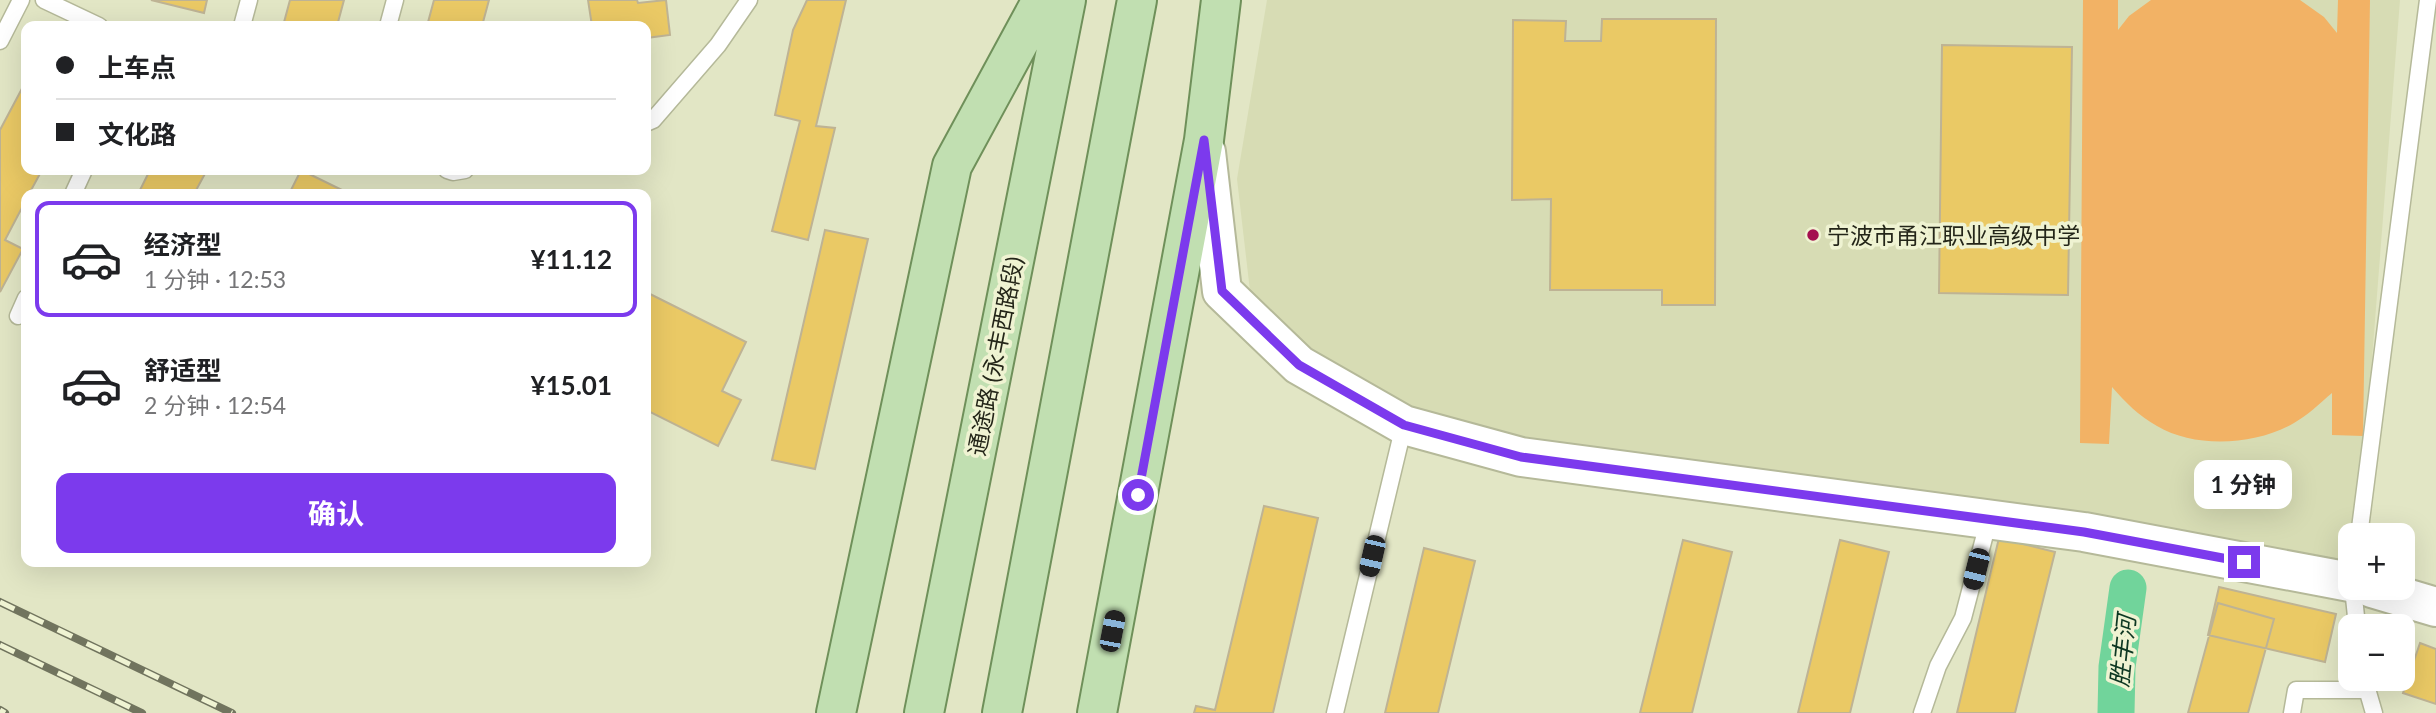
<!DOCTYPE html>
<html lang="zh">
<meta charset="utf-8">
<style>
body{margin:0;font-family:Lato,"Noto Sans SC",sans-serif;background:#f6f6f6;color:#202124;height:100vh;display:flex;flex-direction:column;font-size:26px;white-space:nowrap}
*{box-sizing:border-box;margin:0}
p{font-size:23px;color:#757577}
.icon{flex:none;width:38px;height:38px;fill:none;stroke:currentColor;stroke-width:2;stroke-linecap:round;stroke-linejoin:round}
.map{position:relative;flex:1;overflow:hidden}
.sheet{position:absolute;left:21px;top:189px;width:630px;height:378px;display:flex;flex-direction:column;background:#fff;border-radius:14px;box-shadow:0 7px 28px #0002}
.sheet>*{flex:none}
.top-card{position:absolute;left:21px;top:21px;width:630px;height:154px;border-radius:14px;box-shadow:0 7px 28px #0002;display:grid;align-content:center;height:154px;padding:0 35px;background:#fff}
.controls{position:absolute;left:2338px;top:523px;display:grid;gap:14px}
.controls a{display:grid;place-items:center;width:77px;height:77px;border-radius:14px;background:#fff;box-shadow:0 7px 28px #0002;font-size:35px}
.end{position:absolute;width:32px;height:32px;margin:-16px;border:9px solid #7c3aed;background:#fff;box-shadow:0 0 0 4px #fff}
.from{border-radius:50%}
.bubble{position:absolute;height:49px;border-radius:14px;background:#fff;box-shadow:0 7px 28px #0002;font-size:23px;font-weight:700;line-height:49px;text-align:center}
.car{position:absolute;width:21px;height:42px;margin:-21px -10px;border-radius:9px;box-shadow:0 0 5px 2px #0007;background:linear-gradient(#222 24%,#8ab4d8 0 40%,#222 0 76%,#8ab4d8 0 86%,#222 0)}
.top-card b{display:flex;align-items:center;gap:24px;height:66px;font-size:26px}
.top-card b+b{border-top:2px solid #e0e0e0}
.top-card i{width:18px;height:18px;background:#202124}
ul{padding:12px 0 0;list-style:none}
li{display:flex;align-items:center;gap:21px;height:116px;margin:0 14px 10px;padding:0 21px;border:4px solid transparent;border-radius:14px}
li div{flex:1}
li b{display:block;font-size:26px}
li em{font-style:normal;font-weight:700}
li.on{border-color:#7c3aed}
li>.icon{width:63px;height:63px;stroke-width:1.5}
.cta{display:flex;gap:14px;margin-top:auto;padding:14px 35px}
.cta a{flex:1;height:80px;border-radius:14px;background:#7c3aed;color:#fff;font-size:28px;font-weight:700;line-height:80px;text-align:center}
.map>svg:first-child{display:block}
</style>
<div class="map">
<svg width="2436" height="713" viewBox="0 0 2436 713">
<rect width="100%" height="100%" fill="#e2e6c5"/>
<path fill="#d7dcb4" d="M1267 0H2400L2366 436 2346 560 1528 439 1406 405 1309 349 1250 291 1237 179Z"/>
<path fill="#f2b265" d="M2083 0H2118V30L2129 16 2151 0H2300L2324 17 2337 33 2338 0H2370L2363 436 2332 435V393C2319 404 2308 415 2294 423 2256 445 2196 449 2157 426 2139 416 2125 402 2112 387L2109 444 2080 443Z"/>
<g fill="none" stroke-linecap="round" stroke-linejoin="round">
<path stroke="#71d49b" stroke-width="37" d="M2116 713 2117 667 2128 588"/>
</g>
<path fill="#eac965" stroke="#beb394" stroke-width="2" d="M151 0H207L204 13Z
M290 0H344L337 26H283Z
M434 0H489L482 26H427Z
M588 0H637L638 3 666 0 670 35 646 38V26H592Z
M807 0H846L816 126 835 128 808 240 772 231 800 121 775 115 793 30Z
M1602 19H1716L1715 305H1662V290H1550L1551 199 1512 200 1513 20 1566 21 1565 41H1601Z
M1942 45 2072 47 2068 295 1939 293Z
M26 81V170H42L29 194H26V200L5 240 23 249 0 292V130Z
M150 170H207L194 194H138Z
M301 170 350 194H289Z
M825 230 868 239 815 469 772 460Z
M646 292 746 342 722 391 741 400 718 446 646 410Z
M1264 506 1318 518 1273 713H1194L1196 706 1215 710Z
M1999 538 2055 552 2015 713H1957Z
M1683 540 1732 552 1692 713H1640Z
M1840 540 1889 552 1850 713H1798Z
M1424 548 1475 561 1438 713H1385Z
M2219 587 2336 614 2325 662 2208 635Z
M2218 603 2274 619 2248 713H2188Z
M2420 643 2436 649V704L2403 693Z"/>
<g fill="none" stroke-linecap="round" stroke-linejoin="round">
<g stroke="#b5b999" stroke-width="19">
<path id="lane" d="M44 0 99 26
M242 26 249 0
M388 26 395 0
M0 41 21 0
M646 123 653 120 718 45 749 0
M447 170 453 172 465 170
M73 194 84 170
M18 316 26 298
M2359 536 2428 0
M2353 588 2357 626
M2365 682 2374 713
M1335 713 1404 425
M1922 713 1938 666 1963 618 1989 519
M2292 713 2296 690H2367"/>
</g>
<g stroke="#b5b999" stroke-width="42">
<path id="secondary" d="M1206 152 1222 291 1299 365 1404 425 1521 457 2084 532 2350 582
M2372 588 2436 607"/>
</g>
<g stroke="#6f905a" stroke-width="42">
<path id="primary" d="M836 713 952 166 1042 0
M924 713 1066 0
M1002 713 1137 0
M1097 713 1204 140 1221 0"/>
</g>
<use href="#lane" stroke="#fff" stroke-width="16"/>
<use href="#secondary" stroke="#fff" stroke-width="38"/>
<use href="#primary" stroke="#c1dfb1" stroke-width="38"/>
<g stroke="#71745e" stroke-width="8">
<path id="rail" d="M0 602 232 713
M0 645 142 713
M0 710 5 713"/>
</g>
<use href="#rail" stroke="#eff3d2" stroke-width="5" stroke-dasharray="16" stroke-linecap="butt"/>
</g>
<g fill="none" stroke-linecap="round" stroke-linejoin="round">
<path stroke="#7c3aed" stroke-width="9" d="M1138 495 1204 140 1222 291 1299 365 1404 425 1521 457 2084 532 2244 562"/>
</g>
<circle fill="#a4104f" stroke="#eff3d2" stroke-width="2.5" cx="1813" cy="235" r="7"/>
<g text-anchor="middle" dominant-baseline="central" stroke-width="7" stroke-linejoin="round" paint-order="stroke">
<g font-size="23" fill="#242619" stroke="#eff3d2" text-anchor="start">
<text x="1827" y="235">宁波市甬江职业高级中学</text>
</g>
<g font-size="23" fill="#242619" stroke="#eff3d2">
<text transform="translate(995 356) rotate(-79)">通途路 (永丰西路段)</text>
</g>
<g font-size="24" font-style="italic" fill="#0d3822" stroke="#eff3d2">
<text transform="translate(2122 651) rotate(-84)">胜丰河</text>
</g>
</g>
</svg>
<div class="controls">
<a>+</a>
<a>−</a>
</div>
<i class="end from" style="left:1138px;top:495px"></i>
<i class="end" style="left:2244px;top:562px"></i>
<div class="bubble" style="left:2194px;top:460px;width:98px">1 分钟</div>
<i class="car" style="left:1372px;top:556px;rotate:193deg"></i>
<i class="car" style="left:1976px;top:569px;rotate:194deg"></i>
<i class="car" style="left:1112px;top:631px;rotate:11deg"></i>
<div class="top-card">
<b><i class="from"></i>上车点</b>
<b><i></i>文化路</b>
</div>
<section class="sheet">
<ul>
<li class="on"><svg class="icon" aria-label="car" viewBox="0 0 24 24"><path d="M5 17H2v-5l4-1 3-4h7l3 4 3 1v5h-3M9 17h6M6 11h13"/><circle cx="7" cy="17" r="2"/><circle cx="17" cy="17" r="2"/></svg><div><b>经济型</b><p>1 分钟 · 12:53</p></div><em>¥11.12</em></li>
<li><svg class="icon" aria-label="car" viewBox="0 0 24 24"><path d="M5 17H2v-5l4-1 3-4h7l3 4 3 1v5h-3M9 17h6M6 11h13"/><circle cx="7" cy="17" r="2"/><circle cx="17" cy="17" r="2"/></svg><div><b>舒适型</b><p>2 分钟 · 12:54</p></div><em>¥15.01</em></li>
</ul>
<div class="cta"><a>确认</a></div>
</section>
</div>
